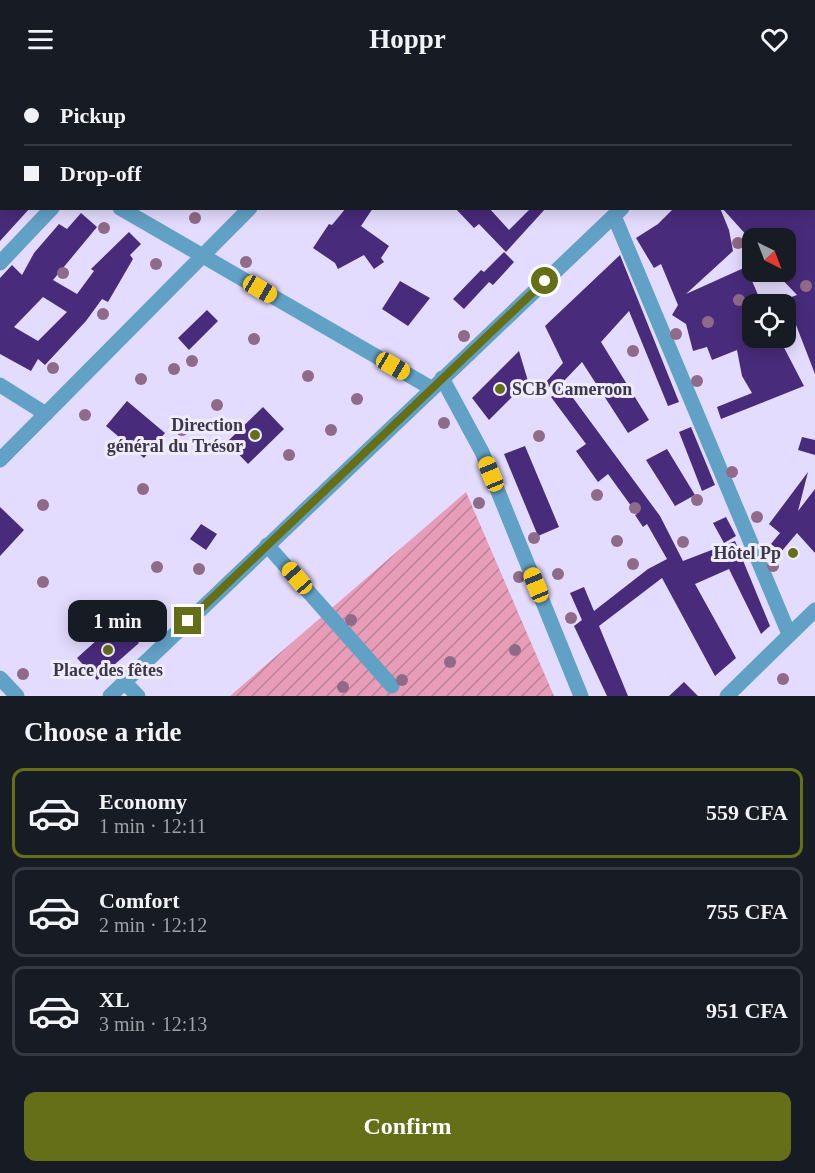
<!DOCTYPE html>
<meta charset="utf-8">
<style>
body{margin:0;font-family:"Times New Roman",serif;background:#242831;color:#f1f3f6;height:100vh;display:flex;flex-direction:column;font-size:22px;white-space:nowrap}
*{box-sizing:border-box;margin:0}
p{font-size:20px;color:#9ea1a6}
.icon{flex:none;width:33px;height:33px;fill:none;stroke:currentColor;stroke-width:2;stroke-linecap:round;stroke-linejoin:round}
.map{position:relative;height:618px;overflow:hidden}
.panel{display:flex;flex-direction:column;background:#171b24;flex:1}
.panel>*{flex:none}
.top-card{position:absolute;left:0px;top:0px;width:816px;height:132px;box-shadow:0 3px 15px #0003;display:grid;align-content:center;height:132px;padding:0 24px;background:#171b24}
.needle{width:39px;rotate:138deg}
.tools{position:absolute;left:742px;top:150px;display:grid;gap:12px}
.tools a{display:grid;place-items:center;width:54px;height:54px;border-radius:12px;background:#171b24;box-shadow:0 3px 15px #0003;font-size:30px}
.end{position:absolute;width:27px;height:27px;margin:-14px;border:8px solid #656f18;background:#fff;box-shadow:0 0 0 3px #fff}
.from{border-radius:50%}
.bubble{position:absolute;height:42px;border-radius:12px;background:#171b24;box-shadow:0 3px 15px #0003;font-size:20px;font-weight:600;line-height:42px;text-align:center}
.car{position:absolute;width:18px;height:36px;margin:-18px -9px;border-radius:8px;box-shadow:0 0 4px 2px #0007;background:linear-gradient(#f5c518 24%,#345 0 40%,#f5c518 0 76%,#345 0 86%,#f5c518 0)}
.top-card b{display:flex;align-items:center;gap:21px;height:57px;font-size:22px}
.top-card b+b{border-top:2px solid #363941}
.top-card i{width:15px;height:15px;background:#f1f3f6}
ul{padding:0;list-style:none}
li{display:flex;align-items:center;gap:18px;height:90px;margin:0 12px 9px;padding:0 12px;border:3px solid #363941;border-radius:12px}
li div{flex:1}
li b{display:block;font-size:22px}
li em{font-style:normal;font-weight:600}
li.on{border-color:#656f18}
li>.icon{width:54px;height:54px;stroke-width:1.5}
h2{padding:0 24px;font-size:27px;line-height:72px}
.cta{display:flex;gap:12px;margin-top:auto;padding:12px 24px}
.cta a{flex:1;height:69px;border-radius:12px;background:#656f18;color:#fff;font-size:24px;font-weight:600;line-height:69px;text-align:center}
header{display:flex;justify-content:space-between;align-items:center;height:78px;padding:0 24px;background:#171b24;font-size:27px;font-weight:600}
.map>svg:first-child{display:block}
</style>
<header><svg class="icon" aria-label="menu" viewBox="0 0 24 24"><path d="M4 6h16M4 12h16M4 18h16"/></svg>Hoppr<svg class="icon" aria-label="heart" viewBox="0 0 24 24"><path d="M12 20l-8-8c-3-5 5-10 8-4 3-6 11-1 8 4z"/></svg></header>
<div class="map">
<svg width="815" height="618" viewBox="0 0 815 618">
<defs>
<pattern id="garden-furrows" width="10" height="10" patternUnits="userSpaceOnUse" patternTransform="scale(1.5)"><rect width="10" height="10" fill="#e79cb7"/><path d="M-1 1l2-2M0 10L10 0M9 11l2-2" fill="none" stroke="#bc8097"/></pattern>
</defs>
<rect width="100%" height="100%" fill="#e4dcfe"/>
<path fill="url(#garden-furrows)" d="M466 414 554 618H230Z"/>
<path fill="#482b7b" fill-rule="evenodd" d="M0 130H30L0 163Z
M346 130H373L361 148 389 168 381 180 384 184 374 191 364 177 338 191 335 185 313 170 329 146 332 147Z
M455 130H489L509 152 531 130H546L506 174 479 146 474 150Z
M674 130H720L729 152 733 173 686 216 746 189 762 226H753V260H779L804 308 721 341 717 329 752 315 742 298 737 272 712 282 707 269 693 273 686 246 672 237 678 227 661 186 654 190 636 160 658 146Z
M722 130H815V296L786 221 797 217 775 194H790L786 191V160H773L766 153 760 160H749Z
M81 135 97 149 53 202 77 216 94 193 91 191 129 154 141 166 130 177 133 181 108 224 102 221 86 243 45 287 38 281 31 293 0 276V200L12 187 22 197 34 175 59 146 67 151ZM43 219 67 234 38 263 14 249Z
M504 174 514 184 493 207 489 204 464 231 453 221 481 192 484 194Z
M620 177 679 324 668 328 629 233 601 264 649 342 628 355 582 284 562 305 660 438 683 483 735 463 770 548 761 556 729 491 695 506 736 580 715 598 662 500 599 548 628 618H607L574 548 582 542 570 515 584 509 594 533 648 491 667 481 647 446 643 449 635 437 637 436 608 396 598 404 576 373 586 366 551 319 556 315 545 305 563 285 545 248Z
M400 203 430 220 408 248 382 231Z
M207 232 218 243 189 272 178 260Z
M519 273 528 303 489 342 472 320Z
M127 323 165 355 144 380 106 348Z
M263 329 284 351 248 386 227 364Z
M691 349 715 407 702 413 679 354Z
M802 359 815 362V377L798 372Z
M525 368 559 449 538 458 504 376Z
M667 371 695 417 675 428 646 382Z
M808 394 798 433 815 411V475L797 455 781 474 771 466 780 455 769 446Z
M0 429 24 452 0 478Z
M726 439 736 458 724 465 713 445Z
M201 446 217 456 206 472 190 461Z
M119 542 139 565 97 602 77 580Z
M684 604 698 618H669Z"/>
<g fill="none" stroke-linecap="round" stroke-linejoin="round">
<path stroke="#9d96b1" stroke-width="3" stroke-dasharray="4.5 4.5" stroke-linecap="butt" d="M525 0 528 2"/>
<path stroke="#62a1c6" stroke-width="15" d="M784 0 785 2
M11 2 12 0
M178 2 180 0
M377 2 379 0
M757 2 759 0
M0 12 2 11
M814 48 815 49
M0 60 2 61
M120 130 431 310
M614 138 789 556
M0 185 52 130
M442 300 482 374 581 618
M0 307 46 336
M0 382 250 130
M267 467 392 608
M0 600 17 618
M124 604 138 618
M110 618 622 130
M727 618 815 532"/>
</g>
<g fill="#8f6a89">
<circle cx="195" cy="140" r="6"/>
<circle cx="104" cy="150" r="6"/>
<circle cx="738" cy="165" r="6"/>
<circle cx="246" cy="184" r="6"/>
<circle cx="156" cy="186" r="6"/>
<circle cx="63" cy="195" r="6"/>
<circle cx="806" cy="208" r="6"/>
<circle cx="739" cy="222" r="6"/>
<circle cx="103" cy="236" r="6"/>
<circle cx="708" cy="244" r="6"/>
<circle cx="676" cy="256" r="6"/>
<circle cx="464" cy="258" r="6"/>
<circle cx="254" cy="261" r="6"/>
<circle cx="633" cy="273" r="6"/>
<circle cx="192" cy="283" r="6"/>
<circle cx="53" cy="290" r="6"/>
<circle cx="174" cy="291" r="6"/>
<circle cx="308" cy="298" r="6"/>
<circle cx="141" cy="301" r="6"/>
<circle cx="697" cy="303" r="6"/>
<circle cx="357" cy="321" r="6"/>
<circle cx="217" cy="327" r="6"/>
<circle cx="85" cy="337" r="6"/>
<circle cx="444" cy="345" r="6"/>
<circle cx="182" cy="352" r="6"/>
<circle cx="331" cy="352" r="6"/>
<circle cx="539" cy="358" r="6"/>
<circle cx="289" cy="377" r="6"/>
<circle cx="732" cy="394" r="6"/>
<circle cx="143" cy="411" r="6"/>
<circle cx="597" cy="417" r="6"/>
<circle cx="697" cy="422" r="6"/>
<circle cx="479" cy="425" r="6"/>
<circle cx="43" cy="427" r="6"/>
<circle cx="635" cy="430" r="6"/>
<circle cx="757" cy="439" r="6"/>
<circle cx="534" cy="460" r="6"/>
<circle cx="617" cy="463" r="6"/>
<circle cx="683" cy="464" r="6"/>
<circle cx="633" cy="486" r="6"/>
<circle cx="773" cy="488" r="6"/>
<circle cx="157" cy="489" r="6"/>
<circle cx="199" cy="491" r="6"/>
<circle cx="558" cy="496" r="6"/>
<circle cx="519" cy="499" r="6"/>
<circle cx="43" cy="504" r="6"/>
<circle cx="153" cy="533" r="6"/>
<circle cx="571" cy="540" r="6"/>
<circle cx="351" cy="542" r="6"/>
<circle cx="515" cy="572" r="6"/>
<circle cx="450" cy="584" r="6"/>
<circle cx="23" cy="596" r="6"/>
<circle cx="783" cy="601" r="6"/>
<circle cx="402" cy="602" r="6"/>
<circle cx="343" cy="609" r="6"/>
</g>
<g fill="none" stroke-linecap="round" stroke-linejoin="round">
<path stroke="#656f18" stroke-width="8" d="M188 543 545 203"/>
</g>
<g fill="#656f18" stroke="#f0ecfd" stroke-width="2">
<circle cx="500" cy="311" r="6"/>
<circle cx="255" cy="357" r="6"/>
<circle cx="793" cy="475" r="6"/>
<circle cx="108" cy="572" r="6"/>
</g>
<g text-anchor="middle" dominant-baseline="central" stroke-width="6" stroke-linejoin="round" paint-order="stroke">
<g font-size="18" font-weight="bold" fill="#3c3848" stroke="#f0ecfd" text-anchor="end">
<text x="512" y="311" text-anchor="start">SCB Cameroon</text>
<text x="243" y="347">Direction<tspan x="243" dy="21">général du Trésor</tspan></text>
<text x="781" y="475">Hôtel Pp</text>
<text x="108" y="592" text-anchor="middle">Place des fêtes</text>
</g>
</g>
</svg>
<div class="tools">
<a><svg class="needle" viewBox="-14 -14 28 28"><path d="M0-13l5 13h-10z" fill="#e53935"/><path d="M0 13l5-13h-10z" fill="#9ea1a6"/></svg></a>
<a><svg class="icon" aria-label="locate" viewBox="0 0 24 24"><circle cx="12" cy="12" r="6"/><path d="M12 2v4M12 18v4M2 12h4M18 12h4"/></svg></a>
</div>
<i class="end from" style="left:545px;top:203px"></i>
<i class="end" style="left:188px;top:543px"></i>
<div class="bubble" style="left:68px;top:522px;width:99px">1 min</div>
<i class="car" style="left:260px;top:211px;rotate:120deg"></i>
<i class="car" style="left:393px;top:288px;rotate:120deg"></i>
<i class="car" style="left:491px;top:396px;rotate:338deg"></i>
<i class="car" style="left:297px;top:500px;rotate:319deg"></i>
<i class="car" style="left:536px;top:507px;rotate:338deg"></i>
<div class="top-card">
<b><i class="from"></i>Pickup</b>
<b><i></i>Drop-off</b>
</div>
</div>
<section class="panel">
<h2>Choose a ride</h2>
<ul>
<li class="on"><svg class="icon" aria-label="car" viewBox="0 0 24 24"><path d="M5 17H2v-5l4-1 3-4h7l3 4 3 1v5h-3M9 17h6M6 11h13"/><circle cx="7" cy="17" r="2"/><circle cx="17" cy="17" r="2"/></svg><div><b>Economy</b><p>1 min · 12:11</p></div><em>559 CFA</em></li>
<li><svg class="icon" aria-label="car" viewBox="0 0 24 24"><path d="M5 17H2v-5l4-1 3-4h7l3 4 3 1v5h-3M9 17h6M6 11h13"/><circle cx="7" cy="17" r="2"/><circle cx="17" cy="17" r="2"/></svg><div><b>Comfort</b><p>2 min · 12:12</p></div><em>755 CFA</em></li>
<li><svg class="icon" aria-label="car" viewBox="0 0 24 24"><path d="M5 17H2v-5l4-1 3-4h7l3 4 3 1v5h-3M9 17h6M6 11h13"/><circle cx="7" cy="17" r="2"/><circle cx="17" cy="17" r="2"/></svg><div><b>XL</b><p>3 min · 12:13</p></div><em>951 CFA</em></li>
</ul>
<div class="cta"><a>Confirm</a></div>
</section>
